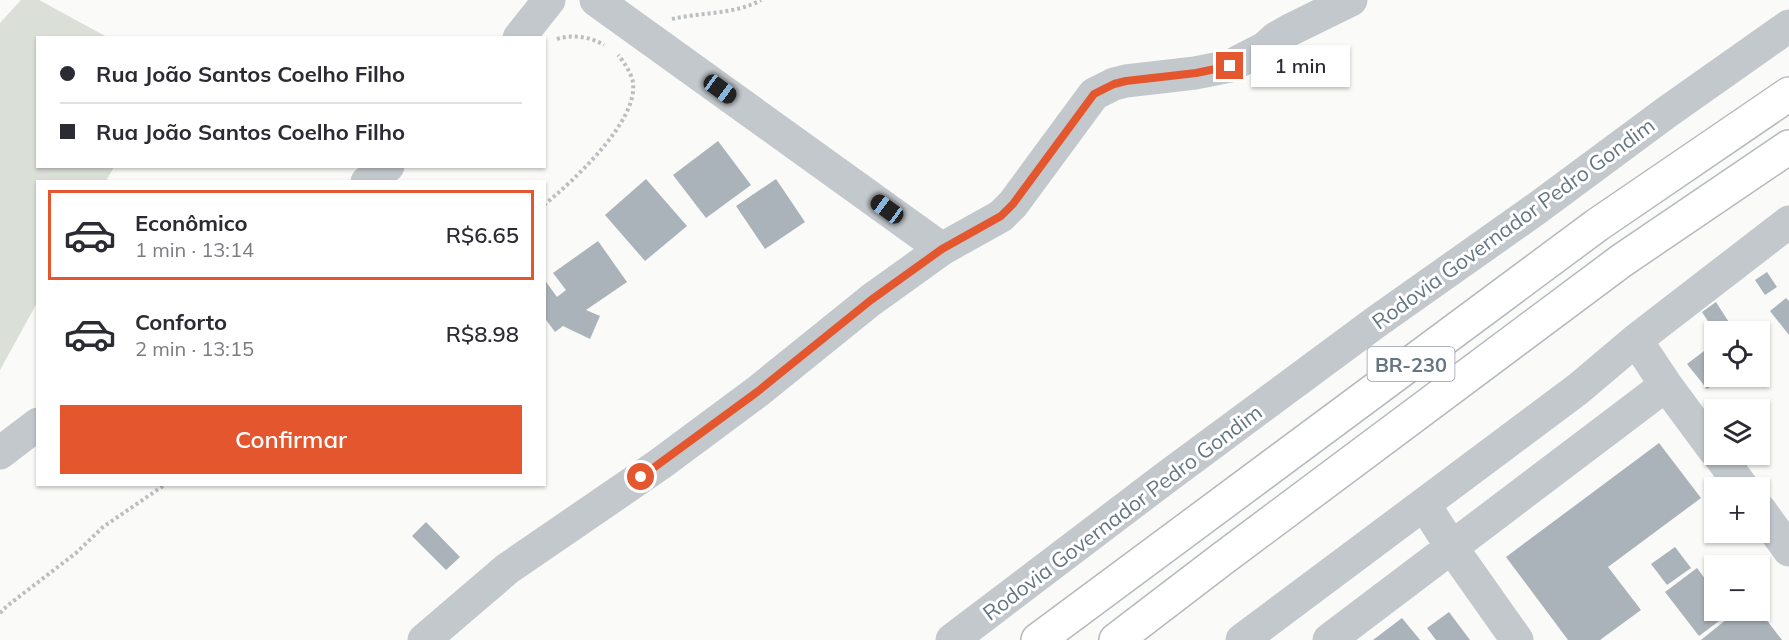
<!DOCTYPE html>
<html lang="pt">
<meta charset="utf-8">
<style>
body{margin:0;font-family:Mulish,sans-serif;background:#f7f7f7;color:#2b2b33;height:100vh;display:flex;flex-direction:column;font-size:22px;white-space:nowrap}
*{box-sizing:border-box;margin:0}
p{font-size:20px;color:#7c7c81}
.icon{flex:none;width:33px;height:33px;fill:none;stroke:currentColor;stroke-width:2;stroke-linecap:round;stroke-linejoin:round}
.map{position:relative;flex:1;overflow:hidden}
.drawer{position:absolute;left:36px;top:180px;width:510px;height:306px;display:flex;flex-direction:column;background:#fff;border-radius:0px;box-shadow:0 2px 4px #0004}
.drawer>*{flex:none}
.top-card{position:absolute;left:36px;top:36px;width:510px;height:132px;border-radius:0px;box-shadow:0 2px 4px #0004;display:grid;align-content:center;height:132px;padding:0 24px;background:#fff}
.tools{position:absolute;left:1704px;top:321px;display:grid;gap:12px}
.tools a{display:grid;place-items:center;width:66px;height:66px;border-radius:0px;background:#fff;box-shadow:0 2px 4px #0004;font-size:30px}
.end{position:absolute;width:27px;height:27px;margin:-14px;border:8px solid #e4572e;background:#fff;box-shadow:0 0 0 3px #fff}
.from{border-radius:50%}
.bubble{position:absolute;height:42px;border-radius:0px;background:#fff;box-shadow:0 2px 4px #0004;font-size:20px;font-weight:600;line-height:42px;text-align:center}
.car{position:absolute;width:18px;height:36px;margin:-18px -9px;border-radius:8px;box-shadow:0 0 4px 2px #0007;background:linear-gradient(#222 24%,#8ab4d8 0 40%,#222 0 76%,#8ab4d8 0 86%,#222 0)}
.top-card b{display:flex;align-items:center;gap:21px;height:57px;font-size:22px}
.top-card b+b{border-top:2px solid #e1e1e2}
.top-card i{width:15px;height:15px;background:#2b2b33}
ul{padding:10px 0 0;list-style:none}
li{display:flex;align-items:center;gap:18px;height:90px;margin:0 12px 9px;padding:0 12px;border:3px solid transparent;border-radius:0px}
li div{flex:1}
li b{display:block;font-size:22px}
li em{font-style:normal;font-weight:600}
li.on{border-color:#e4572e}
li>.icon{width:54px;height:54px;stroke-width:1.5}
.primary-button{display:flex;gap:12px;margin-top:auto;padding:12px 24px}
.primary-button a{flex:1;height:69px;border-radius:0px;background:#e4572e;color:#fff;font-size:24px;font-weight:600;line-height:69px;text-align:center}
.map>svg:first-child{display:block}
</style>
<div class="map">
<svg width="1789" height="640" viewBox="0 0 1789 640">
<rect width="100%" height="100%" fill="#fafaf8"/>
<path fill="#dadfd7" d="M21 0H39L107 37 38 38V166L114 167 106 181 38 182 37 303 0 370V23Z"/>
<path fill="#aab3b9" d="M718 141 751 185 706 218 673 175Z
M646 179 687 226 645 261 605 215Z
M776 179 805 222 765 249 736 206Z
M598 241 627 282 586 310 600 316 590 339 563 326 555 332 544 317V279L557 297 566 290 553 273Z
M1767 272 1777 287 1765 295 1755 280Z
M1786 298 1789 301V335L1770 311Z
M1716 302 1732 327 1724 332H1715L1702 312Z
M1704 351 1714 365V376H1724L1707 389 1687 364Z
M1659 443 1701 498 1608 567 1641 610 1600 640H1568L1506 557Z
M426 522 460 557 446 570 412 536Z
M1675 547 1691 568 1667 585 1651 564Z
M1697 568 1714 591V610H1730L1731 612 1699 636 1665 592Z
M1738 610H1759L1782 640H1701Z
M1449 612 1470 640H1436L1427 628Z
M1402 618 1420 640H1373Z"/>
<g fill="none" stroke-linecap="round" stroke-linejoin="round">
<g stroke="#b4b9bd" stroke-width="36">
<path id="highway" d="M1038 640 1597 225 1789 94
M1116 640 1222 559 1621 261 1789 147"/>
</g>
<path stroke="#bbbfc2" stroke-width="4" stroke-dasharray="3 3" stroke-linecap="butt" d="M672 19C701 12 734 15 761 0
M557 39C572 34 591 37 604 45
M544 205C572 182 638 122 633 83 632 74 624 62 618 55
M0 613 7 606 76 553 103 527 166 484"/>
<path stroke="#c3c8cc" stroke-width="33" d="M596 0 942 249
M519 38 549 0
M367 182 388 166
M1636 340 1666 385 1714 450
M0 453 38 424
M1718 454 1743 488
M1424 504 1452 548 1517 640
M1760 510 1789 550
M424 640 507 569 660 464 757 392 871 300 942 249 1001 216 1013 204 1094 94 1114 84 1126 81 1195 73 1230 66 1265 48 1276 38 1290 30 1351 0
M952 640 1164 479 1376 322 1536 209 1667 112 1789 26
M1242 640 1578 389 1636 340 1789 222
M1329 640 1666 385"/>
<use href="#highway" stroke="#fff" stroke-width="33"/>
</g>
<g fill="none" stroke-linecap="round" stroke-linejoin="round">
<path stroke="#e4572e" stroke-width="8" d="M641 477 757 392 871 300 942 249 1001 216 1013 204 1094 94 1114 84 1126 81 1196 73 1230 66"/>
</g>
<g text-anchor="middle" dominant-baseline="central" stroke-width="6" stroke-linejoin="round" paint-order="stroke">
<rect fill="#fff" stroke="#939fa8" stroke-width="1.5" x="1367.5" y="347" width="87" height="34" rx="4.5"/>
<g font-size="20" font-weight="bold" fill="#657683">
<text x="1411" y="364">BR-230</text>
</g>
<g font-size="21" fill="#657683" stroke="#fff">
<text transform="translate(1513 223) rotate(-36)">Rodovia Governador Pedro Gondim</text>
<text transform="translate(1122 512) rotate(-37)">Rodovia Governador Pedro Gondim</text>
</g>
</g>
</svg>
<div class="tools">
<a><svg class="icon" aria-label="locate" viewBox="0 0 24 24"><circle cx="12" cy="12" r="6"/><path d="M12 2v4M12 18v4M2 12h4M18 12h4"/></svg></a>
<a><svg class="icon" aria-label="layers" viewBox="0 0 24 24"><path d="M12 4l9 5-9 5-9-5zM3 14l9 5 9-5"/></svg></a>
<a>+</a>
<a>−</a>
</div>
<i class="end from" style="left:641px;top:477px"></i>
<i class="end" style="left:1230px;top:66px"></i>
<div class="bubble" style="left:1251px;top:45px;width:99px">1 min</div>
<i class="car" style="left:720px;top:89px;rotate:126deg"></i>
<i class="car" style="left:887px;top:209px;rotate:306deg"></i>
<div class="top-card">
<b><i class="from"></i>Rua João Santos Coelho Filho</b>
<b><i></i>Rua João Santos Coelho Filho</b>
</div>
<section class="drawer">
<ul>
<li class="on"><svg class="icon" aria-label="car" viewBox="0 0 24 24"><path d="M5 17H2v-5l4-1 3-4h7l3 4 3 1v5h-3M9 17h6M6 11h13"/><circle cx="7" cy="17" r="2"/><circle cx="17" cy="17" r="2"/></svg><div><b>Econômico</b><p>1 min · 13:14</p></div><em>R$6.65</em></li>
<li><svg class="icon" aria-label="car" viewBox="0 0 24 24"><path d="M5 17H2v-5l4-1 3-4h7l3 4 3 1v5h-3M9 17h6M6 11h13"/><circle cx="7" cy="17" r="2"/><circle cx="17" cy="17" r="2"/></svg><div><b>Conforto</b><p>2 min · 13:15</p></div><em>R$8.98</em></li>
</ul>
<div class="primary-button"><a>Confirmar</a></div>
</section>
</div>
